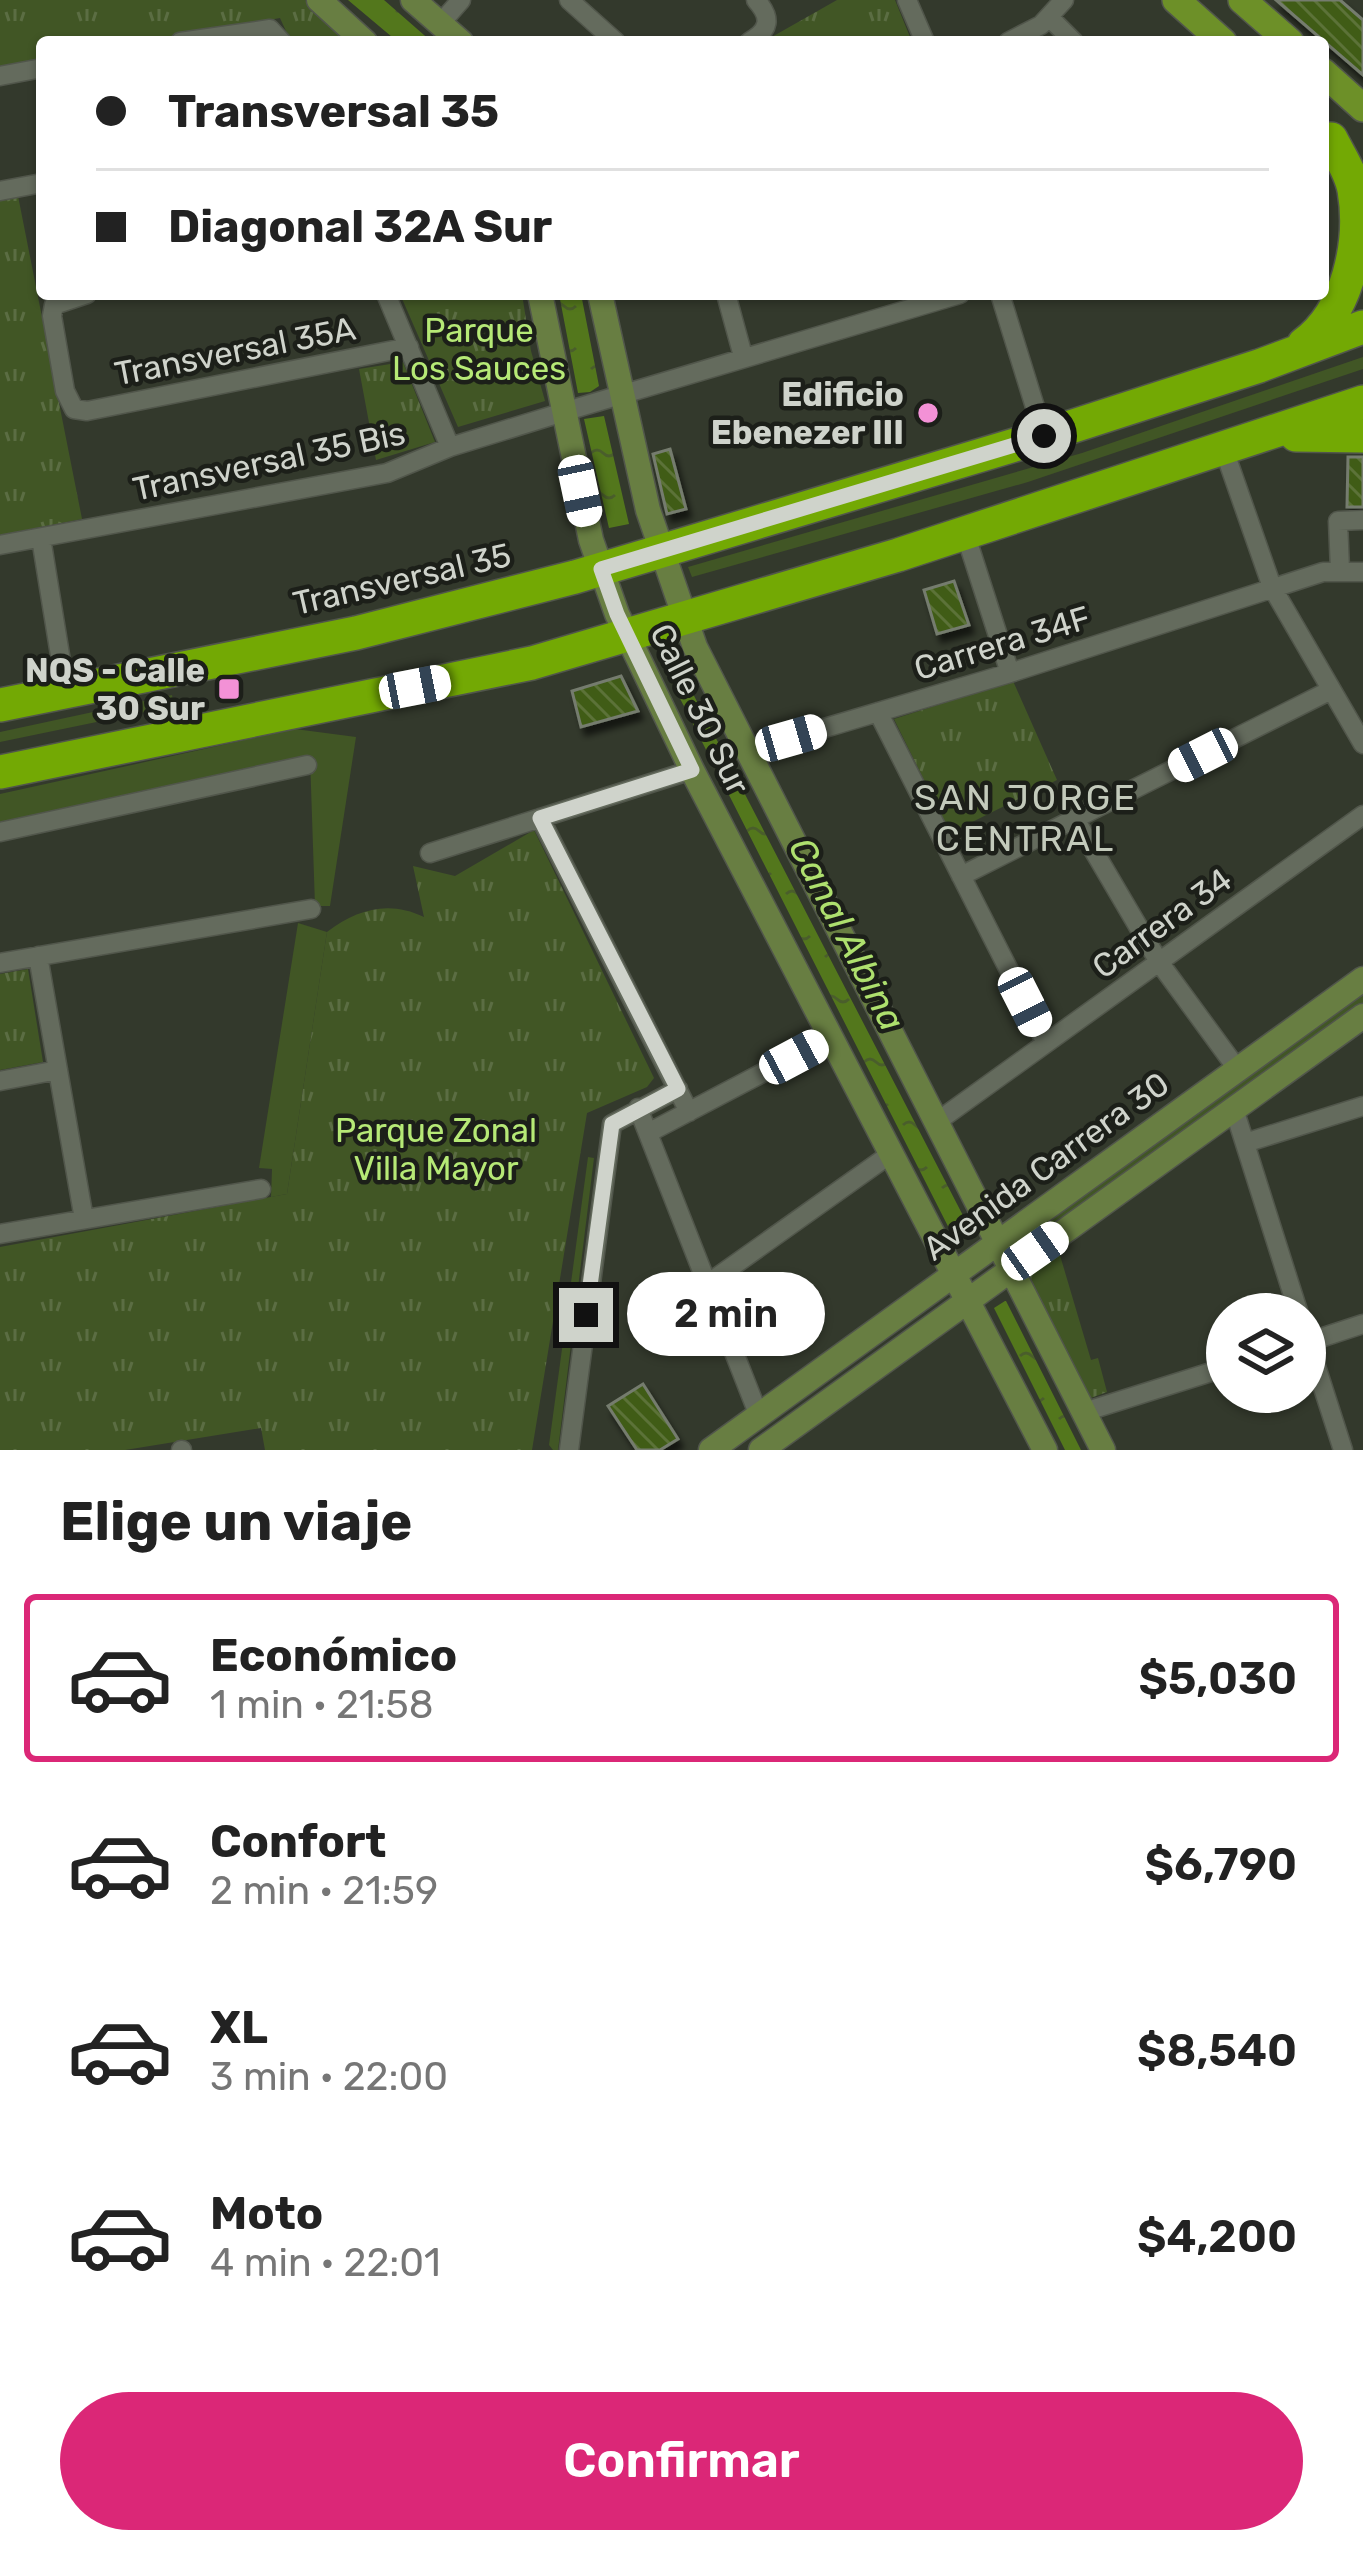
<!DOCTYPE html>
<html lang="es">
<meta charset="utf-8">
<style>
body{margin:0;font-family:Rubik,sans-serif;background:#f2f2f2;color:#222;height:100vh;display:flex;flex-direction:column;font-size:45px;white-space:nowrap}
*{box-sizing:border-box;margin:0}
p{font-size:39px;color:#767676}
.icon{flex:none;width:66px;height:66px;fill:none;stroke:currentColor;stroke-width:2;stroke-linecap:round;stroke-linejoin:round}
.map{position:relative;height:1450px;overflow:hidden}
.drawer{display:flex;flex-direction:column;background:#fff;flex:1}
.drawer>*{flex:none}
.guide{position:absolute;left:36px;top:36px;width:1293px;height:264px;border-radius:12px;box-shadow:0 3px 9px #0004;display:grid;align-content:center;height:264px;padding:0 60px;background:#fff}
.fabs{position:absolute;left:1206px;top:1293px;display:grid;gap:24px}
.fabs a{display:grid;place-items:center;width:120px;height:120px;border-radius:50%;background:#fff;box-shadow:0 3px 9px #0004;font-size:60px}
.end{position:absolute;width:54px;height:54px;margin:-27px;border:15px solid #cfd3cb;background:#111;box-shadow:0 0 0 6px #111}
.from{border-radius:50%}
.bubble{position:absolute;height:84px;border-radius:42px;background:#fff;box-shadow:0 3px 9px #0004;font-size:39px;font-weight:600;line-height:84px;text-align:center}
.car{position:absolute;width:36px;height:72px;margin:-36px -18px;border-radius:15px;box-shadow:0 0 9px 3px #0007;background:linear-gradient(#fff 24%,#345 0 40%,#fff 0 76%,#345 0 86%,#fff 0)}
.guide b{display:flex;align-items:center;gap:42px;height:114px;font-size:45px}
.guide b+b{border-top:3px solid #e0e0e0}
.guide i{width:30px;height:30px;background:#222}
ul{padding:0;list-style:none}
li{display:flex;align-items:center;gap:36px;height:168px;margin:0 24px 18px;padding:0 36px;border:6px solid transparent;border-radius:12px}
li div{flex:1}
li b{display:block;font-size:45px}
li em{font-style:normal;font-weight:600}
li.active{border-color:#db2777}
li>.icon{width:108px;height:108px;stroke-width:1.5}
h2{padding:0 60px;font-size:54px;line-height:144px}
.button{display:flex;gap:24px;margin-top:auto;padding:24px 60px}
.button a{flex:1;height:138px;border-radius:72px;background:#db2777;color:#fff;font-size:48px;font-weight:600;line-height:138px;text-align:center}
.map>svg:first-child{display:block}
</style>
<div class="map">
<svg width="1363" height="1450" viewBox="0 0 1363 1450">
<defs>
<pattern id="park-tufts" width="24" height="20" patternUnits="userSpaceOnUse" patternTransform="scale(3)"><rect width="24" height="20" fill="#415625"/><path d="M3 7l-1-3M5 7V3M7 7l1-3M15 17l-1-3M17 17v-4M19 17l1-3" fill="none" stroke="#5b6d43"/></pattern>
<pattern id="water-ripples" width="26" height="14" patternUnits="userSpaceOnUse" patternTransform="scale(3)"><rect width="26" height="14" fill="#53771c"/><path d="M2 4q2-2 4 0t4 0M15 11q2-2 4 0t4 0" fill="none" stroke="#4a5e2b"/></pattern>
<pattern id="building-back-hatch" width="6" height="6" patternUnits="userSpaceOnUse" patternTransform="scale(3)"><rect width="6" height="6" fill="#405c18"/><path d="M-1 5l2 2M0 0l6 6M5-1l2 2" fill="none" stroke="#5b7238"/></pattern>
<filter id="shadow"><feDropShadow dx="4.5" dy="8" stdDeviation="3" flood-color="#0009"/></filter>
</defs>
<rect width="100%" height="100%" fill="#33392c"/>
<path fill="#415625" d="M1363 357V369L1028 482 692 577 688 567 1082 453Z
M172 695 174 706 0 742V732Z
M295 729 356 737 330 906H315L310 757 0 823V794Z
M298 923 327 932 287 1194 271 1197 272 1169 259 1168Z
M1363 992V1005L1022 1248 1016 1239Z
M588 1157 594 1158 558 1450H553L549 1445Z"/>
<path fill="url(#park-tufts)" d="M0 0H305L350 42H291L280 18 144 42H42V60L0 68Z
M837 0H895L912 42H763Z
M18 196 82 519 0 535V200Z
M400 294H522L531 351 545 401 458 427Z
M403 362 435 442 376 460 359 369Z
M1013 681 1057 780 950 833 894 719Z
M534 830 654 1078 647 1087 587 1113 532 1450H265L261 1428 125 1450H0V1247L287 1194 327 932C357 909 389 900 424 917L413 866 455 876Z
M28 969 43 1062 0 1070V974Z
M1059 1252 1091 1360 1098 1358 1107 1392 1088 1399 1028 1274Z"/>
<path fill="url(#water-ripples)" d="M348 0H384L432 42H398Z
M559 294H581L599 386 590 392 578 393Z
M604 416 629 524 609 528 584 419Z
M676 661 971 1231 957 1244 663 665Z
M1005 1301H1006L1081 1450H1065L994 1308Z"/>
<path fill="url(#building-back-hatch)" stroke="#757c6e" stroke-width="3" filter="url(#shadow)" d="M1276 0H1340L1363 20V75Z
M670 449 686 509 667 514 653 454Z
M1348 457H1363V507H1347Z
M954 581 969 625 937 634 924 590Z
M621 676 638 711 581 727 572 691Z
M643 1384 678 1439 660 1450H637L608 1406Z"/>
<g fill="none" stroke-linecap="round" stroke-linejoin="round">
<g stroke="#51564b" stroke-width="21">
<path id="street" d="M569 0 616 42
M907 0 925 42
M1049 17 1074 42
M440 24 461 0
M180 42 270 29 282 42
M749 42C770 30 772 18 756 0
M1008 42 1041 25 1064 0
M0 76 42 68
M0 191 42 183
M87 294 54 305 52 316 65 391 74 409 87 411 409 347
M386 294 450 447
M726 294 743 356
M1000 294 1044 436
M1223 447 1272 587 1363 744
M965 533 1010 673
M41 538 66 692
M0 545 387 473 450 447 580 407 960 294
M1340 570 1338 521 1363 520
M878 712 1046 1043
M747 751 1010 673 1323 572H1363
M540 818 689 1112
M1075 819 1159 962 1238 1070
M0 832 307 765
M430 853 692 770
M961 876 1331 690
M38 956 84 1219
M0 963 311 909
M0 1081 58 1070
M638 1108 759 1416
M1234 1109 1299 1314
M938 1121 1363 815
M648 1133 829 1038
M1245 1143 1363 1106
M0 1234 261 1189
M706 1285 889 1155
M1305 1332 1343 1450
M1305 1343 1363 1324
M1084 1412 1227 1367
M181 1450H182
M569 1450 612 1124 678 1089"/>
</g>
<g stroke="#51564b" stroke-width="27">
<path id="secondary" d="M319 0 365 42
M413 0 461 42
M540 294 591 540 617 614 692 770 1045 1450
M600 294 648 510 695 647 1103 1450
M711 1450 1363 979
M761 1450 1363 1016"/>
</g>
<g stroke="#51564b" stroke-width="30">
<path id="primary" d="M1176 0 1223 42
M1242 0 1290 42
M1323 72 1363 108"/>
</g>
<g stroke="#51564b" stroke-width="36">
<path id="highway" d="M1304 344C1348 312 1363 242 1354 190 1351 172 1339 155 1331 139
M1296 435 1363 436
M0 705 356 633 575 577 1018 444 1259 366 1363 327
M0 772 532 663 898 555 1363 402"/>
</g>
<use href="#street" stroke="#646b5d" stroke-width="18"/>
<use href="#secondary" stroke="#687e42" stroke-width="24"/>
<use href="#primary" stroke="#6d9028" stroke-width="27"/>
<use href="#highway" stroke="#73a904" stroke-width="33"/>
</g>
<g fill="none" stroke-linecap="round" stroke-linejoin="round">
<path stroke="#cfd3cb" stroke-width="15" d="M586 1315 612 1124 678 1089 540 818 692 770 617 614 601 569 1044 436"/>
</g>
<g fill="#f391d6" stroke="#1c1f19" stroke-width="4.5">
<circle cx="928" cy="413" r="12"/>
<rect x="217" y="677" width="24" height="24" rx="6"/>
</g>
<g text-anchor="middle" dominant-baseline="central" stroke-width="9" stroke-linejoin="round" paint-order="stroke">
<g font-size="33" fill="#b6e976" stroke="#1c1f19">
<text x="479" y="330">Parque<tspan x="479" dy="38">Los Sauces</tspan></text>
<text x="436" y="1130">Parque Zonal<tspan x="436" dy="38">Villa Mayor</tspan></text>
</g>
<g font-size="33" fill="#cfd3cb" stroke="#1c1f19">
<text transform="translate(235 351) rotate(-11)">Transversal 35A</text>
<text transform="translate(269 461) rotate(-12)">Transversal 35 Bis</text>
<text transform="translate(402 579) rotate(-13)">Transversal 35</text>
<text transform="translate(1002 643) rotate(-17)">Carrera 34F</text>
<text transform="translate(700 709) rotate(64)">Calle 30 Sur</text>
<text transform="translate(1162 923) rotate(-36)">Carrera 34</text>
<text transform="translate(1046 1166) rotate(-36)">Avenida Carrera 30</text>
</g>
<g font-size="33" font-weight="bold" fill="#cfd3cb" stroke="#1c1f19" text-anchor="end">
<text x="904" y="394">Edificio<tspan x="904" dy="38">Ebenezer III</tspan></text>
<text x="205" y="670">NQS - Calle<tspan x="205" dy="38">30 Sur</tspan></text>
</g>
<g font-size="36" letter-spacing="3" fill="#c3cabb" stroke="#1c1f19">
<text x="1026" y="797">SAN JORGE<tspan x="1026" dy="41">CENTRAL</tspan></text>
</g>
<g font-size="36" font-style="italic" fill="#aee06e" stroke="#1c1f19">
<text transform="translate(847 934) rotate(63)">Canal Albina</text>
</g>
</g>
</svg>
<div class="fabs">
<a><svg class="icon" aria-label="layers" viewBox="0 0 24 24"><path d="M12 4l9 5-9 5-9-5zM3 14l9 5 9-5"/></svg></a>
</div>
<i class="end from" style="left:1044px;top:436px"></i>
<i class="end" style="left:586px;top:1315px"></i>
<div class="bubble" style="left:627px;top:1272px;width:198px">2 min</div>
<i class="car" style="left:580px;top:491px;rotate:168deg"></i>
<i class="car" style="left:415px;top:687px;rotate:79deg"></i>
<i class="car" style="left:791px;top:738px;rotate:74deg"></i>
<i class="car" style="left:1203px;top:755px;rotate:243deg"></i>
<i class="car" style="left:1025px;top:1002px;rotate:153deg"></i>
<i class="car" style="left:794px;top:1057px;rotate:62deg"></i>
<i class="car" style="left:1035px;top:1251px;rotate:55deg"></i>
<div class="guide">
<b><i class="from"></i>Transversal 35</b>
<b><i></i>Diagonal 32A Sur</b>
</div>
</div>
<section class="drawer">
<h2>Elige un viaje</h2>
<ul>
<li class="active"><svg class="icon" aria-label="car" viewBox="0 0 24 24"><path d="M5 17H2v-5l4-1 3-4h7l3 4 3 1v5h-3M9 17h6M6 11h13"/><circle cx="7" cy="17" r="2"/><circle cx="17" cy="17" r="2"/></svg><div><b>Económico</b><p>1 min · 21:58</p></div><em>$5,030</em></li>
<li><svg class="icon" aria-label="car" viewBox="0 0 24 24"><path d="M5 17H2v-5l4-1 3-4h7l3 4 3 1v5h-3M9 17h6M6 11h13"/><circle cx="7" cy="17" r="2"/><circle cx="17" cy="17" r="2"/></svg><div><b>Confort</b><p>2 min · 21:59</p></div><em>$6,790</em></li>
<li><svg class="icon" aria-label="car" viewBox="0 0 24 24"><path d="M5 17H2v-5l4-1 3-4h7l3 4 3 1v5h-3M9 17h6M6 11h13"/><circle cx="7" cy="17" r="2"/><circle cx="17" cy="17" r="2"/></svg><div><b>XL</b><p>3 min · 22:00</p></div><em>$8,540</em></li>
<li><svg class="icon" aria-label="car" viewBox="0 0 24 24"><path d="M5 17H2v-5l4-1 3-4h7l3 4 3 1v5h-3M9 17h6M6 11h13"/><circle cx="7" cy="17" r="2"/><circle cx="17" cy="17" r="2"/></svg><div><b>Moto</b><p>4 min · 22:01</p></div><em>$4,200</em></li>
</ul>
<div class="button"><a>Confirmar</a></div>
</section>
